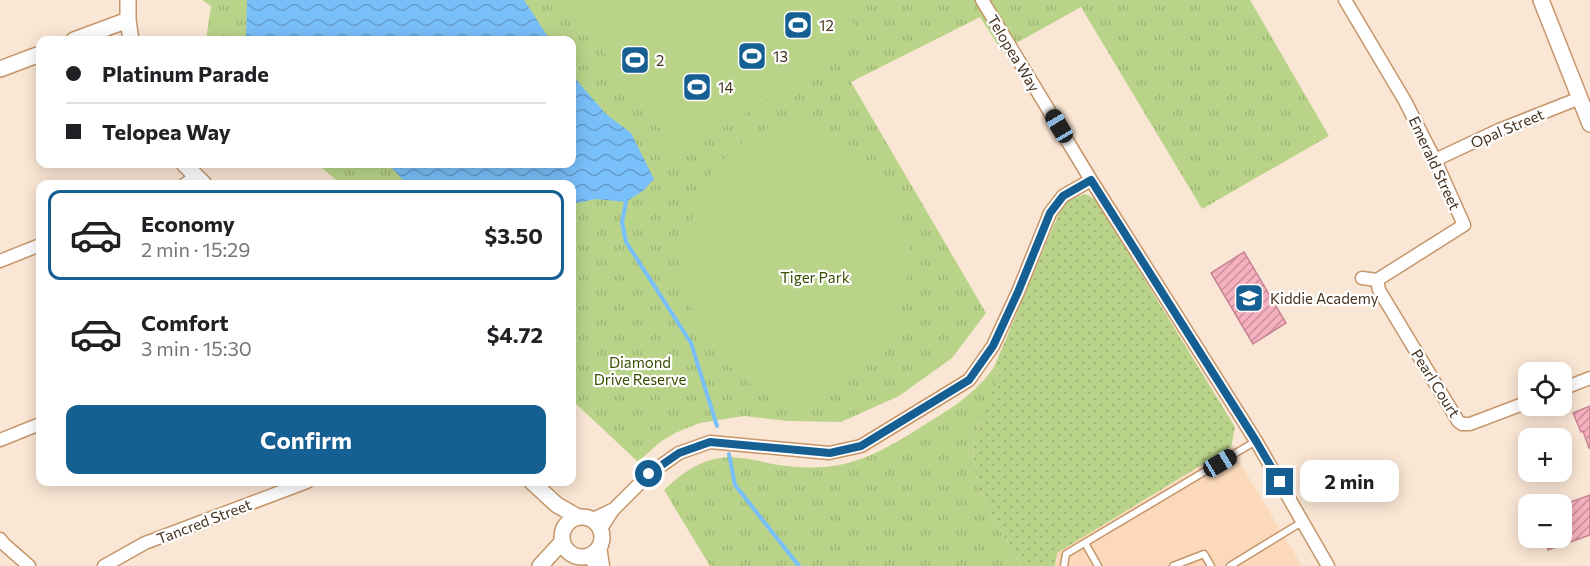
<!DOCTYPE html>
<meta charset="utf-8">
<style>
body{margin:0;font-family:Commissioner,sans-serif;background:#f2f2f2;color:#202124;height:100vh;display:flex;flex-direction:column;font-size:22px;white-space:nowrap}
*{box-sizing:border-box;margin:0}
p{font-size:20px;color:#757577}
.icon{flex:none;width:33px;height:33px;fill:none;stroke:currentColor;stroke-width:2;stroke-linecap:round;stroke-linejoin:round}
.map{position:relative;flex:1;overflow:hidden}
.side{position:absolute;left:36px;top:180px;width:540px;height:306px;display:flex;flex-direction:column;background:#fff;border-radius:12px;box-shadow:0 3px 15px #0003}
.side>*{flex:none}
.hud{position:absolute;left:36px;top:36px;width:540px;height:132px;border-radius:12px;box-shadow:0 3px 15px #0003;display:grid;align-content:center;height:132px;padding:0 30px;background:#fff}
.tools{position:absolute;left:1518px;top:362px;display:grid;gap:12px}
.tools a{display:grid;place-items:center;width:54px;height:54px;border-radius:12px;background:#fff;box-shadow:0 3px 15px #0003;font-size:30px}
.end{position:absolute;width:27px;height:27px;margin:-14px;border:8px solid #155f93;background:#fff;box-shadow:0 0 0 3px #fff}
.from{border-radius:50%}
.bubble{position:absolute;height:42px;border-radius:12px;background:#fff;box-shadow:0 3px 15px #0003;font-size:20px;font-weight:700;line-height:42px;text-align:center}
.car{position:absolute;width:18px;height:36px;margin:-18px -9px;border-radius:8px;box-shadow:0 0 4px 2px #0007;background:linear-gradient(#222 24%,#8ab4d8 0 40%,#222 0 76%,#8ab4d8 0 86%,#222 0)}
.hud b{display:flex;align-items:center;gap:21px;height:57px;font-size:22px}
.hud b+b{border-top:2px solid #e0e0e0}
.hud i{width:15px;height:15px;background:#202124}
ul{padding:10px 0 0;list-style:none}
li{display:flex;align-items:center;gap:18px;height:90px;margin:0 12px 9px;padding:0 18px;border:3px solid transparent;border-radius:12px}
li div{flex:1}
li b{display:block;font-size:22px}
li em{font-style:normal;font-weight:700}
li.current{border-color:#155f93}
li>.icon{width:54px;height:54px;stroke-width:1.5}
.primary-button{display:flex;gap:12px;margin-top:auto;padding:12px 30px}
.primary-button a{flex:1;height:69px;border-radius:12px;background:#155f93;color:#fff;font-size:24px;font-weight:700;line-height:69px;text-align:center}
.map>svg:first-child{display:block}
</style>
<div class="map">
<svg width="1590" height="566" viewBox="0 0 1590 566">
<defs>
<pattern id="grass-dots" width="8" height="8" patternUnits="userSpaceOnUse" patternTransform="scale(1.5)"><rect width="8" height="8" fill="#b9d489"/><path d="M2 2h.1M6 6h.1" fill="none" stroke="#a0b676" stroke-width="1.8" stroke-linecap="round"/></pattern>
<pattern id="park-tufts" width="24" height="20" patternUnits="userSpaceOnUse" patternTransform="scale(1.5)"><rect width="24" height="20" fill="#b9d489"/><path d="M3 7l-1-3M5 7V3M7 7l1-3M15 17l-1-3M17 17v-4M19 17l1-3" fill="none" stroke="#a0b676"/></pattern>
<pattern id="water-waves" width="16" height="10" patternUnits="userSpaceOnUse" patternTransform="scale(1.5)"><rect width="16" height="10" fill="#79bffa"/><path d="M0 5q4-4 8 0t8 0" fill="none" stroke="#659cca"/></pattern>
<pattern id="building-hatch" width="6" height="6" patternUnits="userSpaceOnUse" patternTransform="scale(1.5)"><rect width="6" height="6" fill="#f6b0bf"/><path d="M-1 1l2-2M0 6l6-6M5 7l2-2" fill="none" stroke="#c9909b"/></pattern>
</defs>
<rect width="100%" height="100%" fill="#fae6d4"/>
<path fill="#fbd9ba" d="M1231 448 1302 566H1055L1057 553Z"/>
<path fill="url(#grass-dots)" d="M1086 194 1096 200 1235 427 1231 447 1057 553 1055 566H1022C997 523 961 479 978 426 984 407 993 389 1001 370L994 367 1062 206 1072 198Z"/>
<path fill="url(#park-tufts)" d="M202 0H1250L1329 136 1202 209 1081 7 1002 51 980 17 851 82 986 313 952 358 899 396 841 422 788 421 744 416 700 423 675 433 659 443 638 462 572 400V184H341L317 164H572V40H206L211 6Z
M994 367 1001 370C994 388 985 407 978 426 961 479 997 523 1022 566H710L664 490C679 476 694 464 714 459 735 454 757 461 778 465 793 467 808 468 824 467 862 464 893 445 924 425 951 409 976 393 994 367Z"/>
<path fill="#b9d489" d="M573 0H839L864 39 677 156 629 80 623 83Z
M781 122 814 124 840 138 875 169 897 204 909 244 907 283 898 320 868 364 836 391 795 404 757 390 723 361 692 311 684 259 694 209 704 185 718 164 746 139Z"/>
<path fill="url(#water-waves)" d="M247 0H524L550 40H246Z
M572 73 579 83 606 114 631 133 654 179 644 190 626 202 596 199 572 204V184H418L404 181 388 164H572Z"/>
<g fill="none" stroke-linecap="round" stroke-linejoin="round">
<path stroke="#79bffa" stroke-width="4" d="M626 202 622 222 626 242 691 343 717 426
M729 454 735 485 799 566"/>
</g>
<path fill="url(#building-hatch)" stroke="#c68493" stroke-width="1.5" d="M1244 252 1286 323 1253 344 1211 273Z
M1590 406V448H1589L1583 431 1581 432 1573 413Z
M1590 495V535L1548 550 1544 537H1562V505Z"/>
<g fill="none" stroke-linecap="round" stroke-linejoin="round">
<g stroke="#c59669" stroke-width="9">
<path id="service" d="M1085 543 1098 566
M1064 566 1066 554 1256 441
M1173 566 1204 554 1211 566
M1230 566 1302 522"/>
</g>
<g stroke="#c59669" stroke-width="15">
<path id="minor" d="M982 0 1091 180 1256 441 1328 566
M1345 0 1405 101 1435 160 1464 225 1377 280 1362 278
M1435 160 1499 130 1580 98
M185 184 196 177
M0 261 40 245
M1377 280 1379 290 1458 421 1462 424H1470L1528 402
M1562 389 1590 378
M0 440 40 424
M591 520 612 510
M600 530 613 510 649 474 679 453 710 442 829 453 861 446 969 380 993 346 1018 292 1050 213 1063 196 1091 180
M0 539 4 544 29 566
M600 546 603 566
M586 556 598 566
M104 566 145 543 307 482"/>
</g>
<g stroke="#c59669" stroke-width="18">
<path id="tertiary" d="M128 0V20L131 40
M1541 0 1590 124
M74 40 128 20
M0 69 40 54
M184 164 204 184
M532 482 557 505 578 517
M562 537a20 20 0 1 1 40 0a20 20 0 1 1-40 0Z
M540 566 562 542"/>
</g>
<use href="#service" stroke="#fff" stroke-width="6"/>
<use href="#minor" stroke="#fff" stroke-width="12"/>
<use href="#tertiary" stroke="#fff" stroke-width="15"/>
</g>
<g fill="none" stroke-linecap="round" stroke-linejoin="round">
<path stroke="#155f93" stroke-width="8" d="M649 474 679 453 710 442 830 453 861 446 969 380 993 346 1018 292 1050 213 1063 196 1091 180 1256 441 1280 482"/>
</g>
<defs>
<g id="stadium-square" transform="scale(1.5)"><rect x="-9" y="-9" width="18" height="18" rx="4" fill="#155f93" stroke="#fff"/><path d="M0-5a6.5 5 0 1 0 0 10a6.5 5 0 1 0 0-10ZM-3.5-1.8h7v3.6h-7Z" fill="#fff"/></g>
<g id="school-square" transform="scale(1.5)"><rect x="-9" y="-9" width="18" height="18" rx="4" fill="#155f93" stroke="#fff"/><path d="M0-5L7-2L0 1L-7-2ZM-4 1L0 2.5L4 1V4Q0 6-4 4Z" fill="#fff"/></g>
</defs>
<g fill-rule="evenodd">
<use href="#stadium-square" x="798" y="25"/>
<use href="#stadium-square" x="752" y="56"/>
<use href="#stadium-square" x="635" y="60"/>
<use href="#stadium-square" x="697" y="87"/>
<use href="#school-square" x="1249" y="298"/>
</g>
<g text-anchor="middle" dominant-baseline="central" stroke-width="4.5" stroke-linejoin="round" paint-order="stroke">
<g font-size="15" fill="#46321f" stroke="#fff" text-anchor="start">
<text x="819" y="25">12</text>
<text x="773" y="56">13</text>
<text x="656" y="60">2</text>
<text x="718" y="87">14</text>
<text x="1270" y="298">Kiddie Academy</text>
</g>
<g font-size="15" fill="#46321f" stroke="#fff">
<text transform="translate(1014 53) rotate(59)">Telopea Way</text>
<text transform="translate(1507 128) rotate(-23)">Opal Street</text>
<text transform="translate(1435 163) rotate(65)">Emerald Street</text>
<text transform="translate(1436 383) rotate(58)">Pearl Court</text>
<text transform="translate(204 521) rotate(-21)">Tancred Street</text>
</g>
<g font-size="15" fill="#3a4e00" stroke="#fff">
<text x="815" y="277">Tiger Park</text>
<text x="640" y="362">Diamond<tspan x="640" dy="17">Drive Reserve</tspan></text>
</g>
</g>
</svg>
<div class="tools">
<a><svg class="icon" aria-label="locate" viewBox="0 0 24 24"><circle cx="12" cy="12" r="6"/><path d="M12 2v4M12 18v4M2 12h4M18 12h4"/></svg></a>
<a>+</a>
<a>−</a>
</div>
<i class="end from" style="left:649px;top:474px"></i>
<i class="end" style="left:1280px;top:482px"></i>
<div class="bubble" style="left:1300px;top:460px;width:99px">2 min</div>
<i class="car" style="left:1059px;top:126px;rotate:329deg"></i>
<i class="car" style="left:1220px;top:463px;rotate:59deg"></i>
<div class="hud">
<b><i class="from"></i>Platinum Parade</b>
<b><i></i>Telopea Way</b>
</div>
<section class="side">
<ul>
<li class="current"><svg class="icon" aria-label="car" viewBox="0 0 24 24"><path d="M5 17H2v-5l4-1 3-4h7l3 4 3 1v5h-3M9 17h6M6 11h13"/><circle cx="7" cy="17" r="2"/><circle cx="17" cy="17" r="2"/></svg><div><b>Economy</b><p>2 min · 15:29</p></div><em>$3.50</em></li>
<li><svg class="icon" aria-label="car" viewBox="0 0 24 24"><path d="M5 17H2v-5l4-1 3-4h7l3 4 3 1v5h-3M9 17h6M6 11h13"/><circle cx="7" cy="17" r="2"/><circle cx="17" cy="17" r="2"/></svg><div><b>Comfort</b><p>3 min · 15:30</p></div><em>$4.72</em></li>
</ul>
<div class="primary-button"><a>Confirm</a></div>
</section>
</div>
